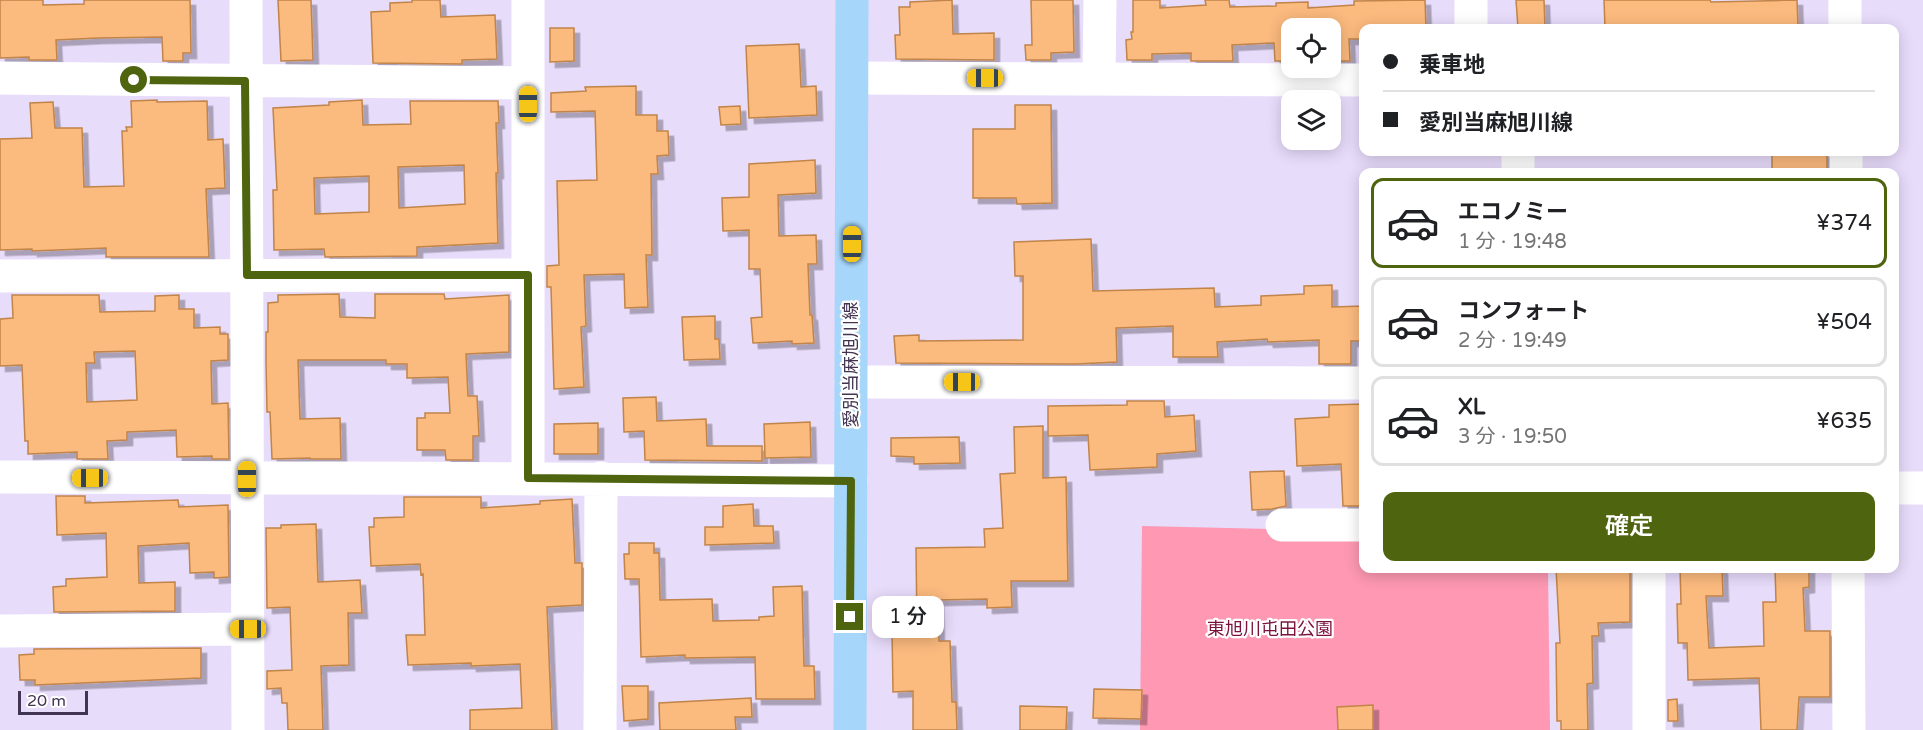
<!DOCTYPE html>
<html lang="ja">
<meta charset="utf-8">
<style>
body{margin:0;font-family:"Varela Round","Noto Sans JP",sans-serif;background:#f2f2f2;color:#202124;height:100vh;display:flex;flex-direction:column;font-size:22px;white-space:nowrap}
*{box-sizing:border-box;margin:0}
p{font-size:20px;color:#757577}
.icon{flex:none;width:33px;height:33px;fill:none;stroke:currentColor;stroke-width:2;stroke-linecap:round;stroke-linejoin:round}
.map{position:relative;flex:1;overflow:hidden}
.details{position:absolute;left:1359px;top:168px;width:540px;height:405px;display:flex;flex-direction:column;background:#fff;border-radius:12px;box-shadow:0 3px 15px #0003}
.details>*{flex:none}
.guide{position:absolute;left:1359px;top:24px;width:540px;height:132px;border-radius:12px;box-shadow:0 3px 15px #0003;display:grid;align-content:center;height:132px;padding:0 24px;background:#fff}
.fabs{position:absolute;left:1281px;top:18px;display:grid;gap:12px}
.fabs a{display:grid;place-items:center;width:60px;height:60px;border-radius:12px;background:#fff;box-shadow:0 3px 15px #0003;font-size:30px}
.scale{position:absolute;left:18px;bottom:15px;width:70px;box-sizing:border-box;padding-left:6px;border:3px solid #423553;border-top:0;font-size:16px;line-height:21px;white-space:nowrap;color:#423553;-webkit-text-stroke:4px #fff;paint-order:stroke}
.end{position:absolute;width:27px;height:27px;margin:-14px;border:8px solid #4f640f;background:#fff;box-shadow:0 0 0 3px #fff}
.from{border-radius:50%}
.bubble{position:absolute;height:42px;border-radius:12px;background:#fff;box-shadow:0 3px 15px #0003;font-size:20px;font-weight:600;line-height:42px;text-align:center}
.car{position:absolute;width:18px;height:36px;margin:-18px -9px;border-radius:8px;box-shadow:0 0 4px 2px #0007;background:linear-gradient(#f5c518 24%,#345 0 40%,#f5c518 0 76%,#345 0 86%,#f5c518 0)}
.guide b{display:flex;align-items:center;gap:21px;height:57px;font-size:22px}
.guide b+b{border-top:2px solid #e0e0e0}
.guide i{width:15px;height:15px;background:#202124}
ul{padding:10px 0 0;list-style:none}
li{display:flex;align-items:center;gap:18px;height:90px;margin:0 12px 9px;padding:0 12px;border:3px solid #e0e0e0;border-radius:12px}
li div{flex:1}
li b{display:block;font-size:22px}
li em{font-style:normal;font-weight:600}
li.on{border-color:#4f640f}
li>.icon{width:54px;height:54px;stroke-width:1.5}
.cta{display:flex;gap:12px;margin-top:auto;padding:12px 24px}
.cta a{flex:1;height:69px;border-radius:12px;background:#4f640f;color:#fff;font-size:24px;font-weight:600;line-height:69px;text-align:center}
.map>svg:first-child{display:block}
</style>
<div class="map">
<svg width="1923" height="730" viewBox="0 0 1923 730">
<defs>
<filter id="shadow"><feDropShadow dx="5.5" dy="5.5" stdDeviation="0" flood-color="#0004"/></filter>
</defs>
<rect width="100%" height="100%" fill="#e8dcfb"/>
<path fill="#fe98b3" d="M1142 526 1363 531 1364 568 1548 569 1550 730H1140Z"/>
<path fill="#fbba7e" stroke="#c18449" stroke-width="1.5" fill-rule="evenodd" filter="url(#shadow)" d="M0 0H43V5L84 4V0H190L191 53H183V61H163L162 37 98 38 56 40 57 60H29V57L0 58Z
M278 0H311L313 60 281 61Z
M412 0H440L441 17 495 15 497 59 462 60V64L373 63 371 12 390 11V3L412 2Z
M952 0 953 34 994 33V60L896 59 895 35H900L899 7H910V2Z
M1031 0H1073L1074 52 1051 53V60H1026L1025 45H1032Z
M1133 0H1160V8L1206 5 1205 0H1229L1230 7 1276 6V3L1308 2V8L1354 5V1L1425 0 1426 28H1364V39H1349L1350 61H1330V28H1292V61H1275L1274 43 1232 45 1233 61H1191V53L1152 54V60H1127L1126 40 1132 39 1131 32H1133Z
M1516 0H1544L1545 28H1518Z
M1604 0H1710L1711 2 1797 0 1798 26 1753 28H1605Z
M550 28H574V61L550 62Z
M799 44 801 87 816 86 817 115 749 118 746 46Z
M636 86V115H657V131H668L669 155 657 156 658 174H651L652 255H646L648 307 625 308 624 274 584 275 586 326 581 327 584 387 554 389 551 287H547V266L559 265 557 181 597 180 595 111 551 112V93L586 91 585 87Z
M157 100V102L207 101 208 140 223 139 225 188 206 189 209 257H106V248L32 251V249L0 250V139L32 138 30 103 53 102 55 128H82L84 187 124 186 122 131H127L126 127H132L131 101Z
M362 100 363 125 411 124 410 101H498L499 123H496L498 173H496L498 243 417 247V256L325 257 324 249 274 250 273 190H277L273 108 329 105V102ZM464 165 465 204 399 208 398 167ZM369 176V212L315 214 314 178Z
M1015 105H1051L1052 203 1017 204 1016 198H973V129H1015Z
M740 106 741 124 721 125 719 107Z
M1772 152H1827V172H1814V170L1772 171Z
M815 160 816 193 778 195 779 236 816 235 817 264H808L810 315H812L814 343 792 344V341L753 343 751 318 762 317 760 269H749V230L723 231 722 198 749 197V164Z
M1091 239 1093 291 1214 288 1215 307 1261 305V296L1304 294V286L1332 285V307L1364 306V341H1351V364H1319V340L1268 342 1267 339 1217 342 1218 357H1173V326L1116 328 1117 362 1076 364 896 363 894 336 919 335V341L1023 340V276H1015L1014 242Z
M339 294 340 317 375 318V294H444L445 299 509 295V352L466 354 468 396H477L479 436H473V460H446L445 450H417V418H425V413H450L448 377 407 378V364H386V360H298L300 419 340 418 341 459H310V458L272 459 270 412H267L266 362V332H268V303L278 302V295Z
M12 295H99L100 312 155 311V296L179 295V309H194V328L220 327V334H228V360L211 361 212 404 228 403 229 459H212V456L177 457 176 430 127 432V440L107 441 108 459H77V452L28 454V441H25L22 365 0 366V319L13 318ZM135 351 137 400 87 402 86 363H95L94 352Z
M715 316V339H719L720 359 684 360 682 317Z
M656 397 657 421 706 419 707 446H762V461L645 460 644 431 624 432 623 398Z
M1127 401H1164L1165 417 1194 415 1196 451 1157 454V467L1090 470 1088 435 1048 436V406L1127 405Z
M1364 404V506H1343L1341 464 1297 466 1295 419 1329 417V405Z
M810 422 811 457 765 458 764 424Z
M598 423V454H554V424Z
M1043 426V478L1066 477 1068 581H1011L1012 607 987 608V599L938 600 939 641H950L952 702H956L957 730H913V691L893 692 892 630H917L916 548 985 547 984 529 1003 528 1000 474 1015 473 1014 427Z
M959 437 960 463 914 464V457L891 456V438Z
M1284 471 1286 506 1272 509 1252 510 1250 472Z
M56 496H85V503L178 500 179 507 228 505 229 577 214 578V572L190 573 189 543 138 546 139 583 175 582V611L54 612 53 587 66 586V579L107 577 106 533 57 535Z
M404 497H481V508L540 504V501L572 499 575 563H582V605L547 607 552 730H470V710L522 708 520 664 471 666V663L408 665 406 635H425L423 574 421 575 420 564 371 566 369 527H374V518L404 517Z
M753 504 754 526H773L774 543 705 545V527H723V506Z
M316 524 318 582 360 580 362 613H348L349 665 321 666 323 730H288L287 703H282L281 688 267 689V671L292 670 290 607 267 608 266 528H281V525Z
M629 543H654V553H659L660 600 712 599 713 621 759 620V617L774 616 773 587 802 586 804 666H814L815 699H756L755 657 685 658V655L641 657 639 579H625L624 554H629Z
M1556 568H1630V622L1598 623 1599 636H1592L1593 683 1587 684 1588 730H1561V721H1557L1556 643H1560Z
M1680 568H1722L1723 596H1706L1709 648 1764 646 1763 602H1776L1775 568H1809V587L1803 588 1805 631H1830V697H1799L1797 730H1761L1759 678 1688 680 1687 643H1678L1677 604H1681Z
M201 648V678L35 685V680H20L19 655 34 654V649Z
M622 686H648V719L624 721Z
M1094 689 1142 690 1141 719 1093 718Z
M751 698 752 717H735L736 730H660L659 703Z
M1677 699 1678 721H1668V700Z
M1373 705V730H1338L1337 707Z
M1020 706 1067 707 1066 730H1020Z"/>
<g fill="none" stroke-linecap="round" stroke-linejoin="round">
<path stroke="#fff" stroke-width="33" d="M246 0 248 730
M528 0V478
M1471 0V28
M1845 0V28
M0 78 528 83
M852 78 1364 80
M1099 79 1100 0
M1846 152V172
M1518 172V152
M0 276 528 275
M851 382 1364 383
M0 477C284 479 567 477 851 481
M1894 488H1923
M1282 525H1364
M1649 568V730
M1848 568 1849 730
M0 631 248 629
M600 730 601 478"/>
<path stroke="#a6d6fa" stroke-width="33" d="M850 730 852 0"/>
</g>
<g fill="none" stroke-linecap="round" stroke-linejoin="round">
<path stroke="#4f640f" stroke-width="8" d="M134 80 245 81 247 275H528V478L851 481 850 617"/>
</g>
<g text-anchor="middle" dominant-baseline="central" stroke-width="4.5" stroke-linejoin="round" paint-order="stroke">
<g font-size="18" fill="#423553" stroke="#fff">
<text transform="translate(851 365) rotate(-90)">愛別当麻旭川線</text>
</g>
<g font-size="18" fill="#7b123c" stroke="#fff">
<text x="1270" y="629">東旭川屯田公園</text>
</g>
</g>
</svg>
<div class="fabs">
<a><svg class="icon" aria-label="locate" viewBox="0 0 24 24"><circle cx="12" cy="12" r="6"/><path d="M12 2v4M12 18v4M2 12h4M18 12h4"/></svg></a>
<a><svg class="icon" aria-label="layers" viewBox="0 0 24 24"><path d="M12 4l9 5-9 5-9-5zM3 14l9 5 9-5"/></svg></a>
</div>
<div class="scale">20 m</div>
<i class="end from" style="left:134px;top:80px"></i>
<i class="end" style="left:850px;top:617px"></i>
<div class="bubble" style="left:872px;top:596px;width:72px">1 分</div>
<i class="car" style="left:985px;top:78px;rotate:270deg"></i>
<i class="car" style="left:528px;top:104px;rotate:0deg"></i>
<i class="car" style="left:852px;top:244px;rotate:0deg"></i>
<i class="car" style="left:962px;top:382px;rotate:270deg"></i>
<i class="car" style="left:90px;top:478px;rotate:270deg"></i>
<i class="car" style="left:247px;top:479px;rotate:0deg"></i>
<i class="car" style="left:248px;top:629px;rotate:270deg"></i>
<div class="guide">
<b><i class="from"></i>乗車地</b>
<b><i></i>愛別当麻旭川線</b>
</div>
<section class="details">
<ul>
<li class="on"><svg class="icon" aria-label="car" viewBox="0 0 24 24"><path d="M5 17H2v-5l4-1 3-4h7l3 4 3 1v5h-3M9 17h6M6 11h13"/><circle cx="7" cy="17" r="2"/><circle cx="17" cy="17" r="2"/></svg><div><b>エコノミー</b><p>1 分 · 19:48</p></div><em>¥374</em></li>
<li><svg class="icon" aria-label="car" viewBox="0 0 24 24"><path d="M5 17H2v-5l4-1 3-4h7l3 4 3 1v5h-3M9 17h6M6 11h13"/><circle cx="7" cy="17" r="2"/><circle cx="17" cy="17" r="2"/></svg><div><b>コンフォート</b><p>2 分 · 19:49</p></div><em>¥504</em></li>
<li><svg class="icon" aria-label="car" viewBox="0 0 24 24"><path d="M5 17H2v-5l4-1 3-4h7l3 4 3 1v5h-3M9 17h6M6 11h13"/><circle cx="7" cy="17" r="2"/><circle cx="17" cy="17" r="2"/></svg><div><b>XL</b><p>3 分 · 19:50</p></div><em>¥635</em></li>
</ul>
<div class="cta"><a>確定</a></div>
</section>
</div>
